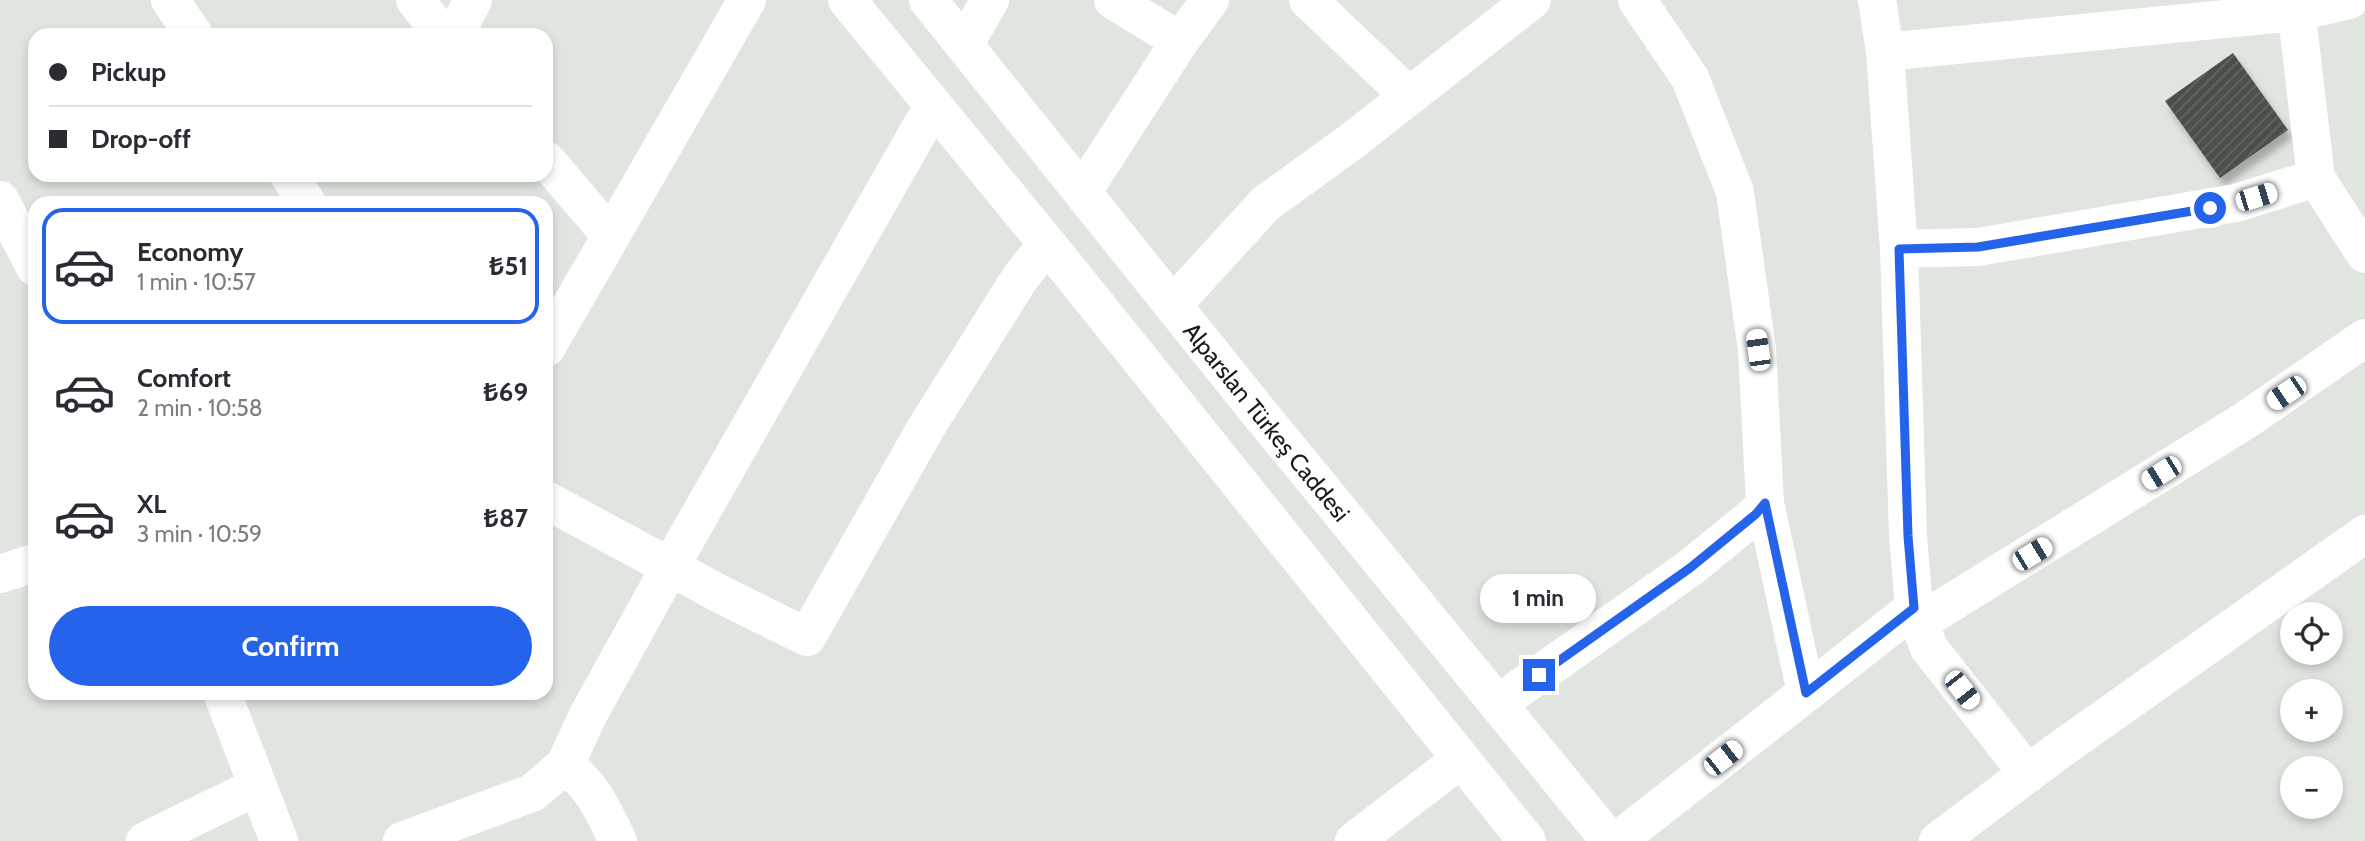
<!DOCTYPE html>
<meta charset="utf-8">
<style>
body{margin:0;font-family:Cabin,sans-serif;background:#f7f7f7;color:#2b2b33;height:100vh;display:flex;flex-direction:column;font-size:26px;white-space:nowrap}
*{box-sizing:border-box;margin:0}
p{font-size:23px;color:#7c7c81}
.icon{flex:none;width:38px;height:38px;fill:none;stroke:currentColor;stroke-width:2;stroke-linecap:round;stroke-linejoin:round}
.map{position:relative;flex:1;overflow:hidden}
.panel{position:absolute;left:28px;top:196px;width:525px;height:504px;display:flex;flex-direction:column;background:#fff;border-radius:21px;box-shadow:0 4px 10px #0003}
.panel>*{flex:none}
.banner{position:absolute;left:28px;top:28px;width:525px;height:154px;border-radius:21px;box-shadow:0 4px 10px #0003;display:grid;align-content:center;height:154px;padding:0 21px;background:#fff}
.tools{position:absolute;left:2280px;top:602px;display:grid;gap:14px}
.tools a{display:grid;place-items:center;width:63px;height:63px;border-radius:50%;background:#fff;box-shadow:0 4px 10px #0003;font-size:35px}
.end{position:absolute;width:32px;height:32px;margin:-16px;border:9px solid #2563eb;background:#fff;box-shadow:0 0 0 4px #fff}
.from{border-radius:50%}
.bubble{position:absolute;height:49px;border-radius:24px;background:#fff;box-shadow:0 4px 10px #0003;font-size:23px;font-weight:700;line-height:49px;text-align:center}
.car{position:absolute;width:21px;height:42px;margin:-21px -10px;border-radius:9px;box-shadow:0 0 5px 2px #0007;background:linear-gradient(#fff 24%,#345 0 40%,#fff 0 76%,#345 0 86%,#fff 0)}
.banner b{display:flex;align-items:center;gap:24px;height:66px;font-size:26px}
.banner b+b{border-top:2px solid #e1e1e2}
.banner i{width:18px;height:18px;background:#2b2b33}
ul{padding:12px 0 0;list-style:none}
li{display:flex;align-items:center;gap:21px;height:116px;margin:0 14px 10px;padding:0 7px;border:4px solid transparent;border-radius:21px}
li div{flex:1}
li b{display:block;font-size:26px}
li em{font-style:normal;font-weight:700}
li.current{border-color:#2563eb}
li>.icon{width:63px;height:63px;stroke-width:1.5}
.cta{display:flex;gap:14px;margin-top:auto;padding:14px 21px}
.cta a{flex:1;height:80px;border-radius:42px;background:#2563eb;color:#fff;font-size:28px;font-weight:700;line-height:80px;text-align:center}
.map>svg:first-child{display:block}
</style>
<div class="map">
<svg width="2365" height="841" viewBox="0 0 2365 841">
<defs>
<pattern id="building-hatch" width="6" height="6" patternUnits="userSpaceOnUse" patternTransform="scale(1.75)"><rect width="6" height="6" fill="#4c504b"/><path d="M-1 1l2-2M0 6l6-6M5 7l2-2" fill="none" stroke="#626561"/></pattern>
<filter id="shadow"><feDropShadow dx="4.5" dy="8" stdDeviation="3.5" flood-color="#0004"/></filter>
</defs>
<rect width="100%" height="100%" fill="#e0e5e0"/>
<path fill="url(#building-hatch)" filter="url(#shadow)" d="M2233 53 2288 130 2220 178 2165 101Z"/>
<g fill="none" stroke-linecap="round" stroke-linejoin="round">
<path stroke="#fff" stroke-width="38" d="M170 0 194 35
M415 0 443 35
M1113 0 1180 41
M1308 0 1409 96
M1877 0 1885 52 1899 249 1978 247 2236 203 2316 178 2295 0
M455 35 473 0
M964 45 990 0
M1885 52 2297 12 2349 0
M546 160 611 236 546 348
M289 175 307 203
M2316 178 2365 254
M1083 191 1180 41 1210 0
M0 200 35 267
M611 236 747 0
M1899 249 1908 536 1914 608 1929 648 2028 774
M1173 305 1265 204 1352 141 1532 0
M546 500 722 595 807 637 927 426 1020 278 1047 244
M0 574 35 563
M1920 622 2246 420 2365 338
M1517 690 1690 568 1756 514 1765 503 1757 350 1735 192 1690 78 1637 0
M222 693 279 841
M1806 693 1914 608
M565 765 588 715 670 567 933 106
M145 841 256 787
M402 841 532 793 565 765C594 787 602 809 618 841
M1354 841 1461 759
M1617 841 1806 693 1765 503
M1938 841 2058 751 2365 534"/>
<g stroke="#fff" stroke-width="38">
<path d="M847 0 1053 251 1527 841"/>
<path id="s1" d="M928 0 1252 404 1610 841"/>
</g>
</g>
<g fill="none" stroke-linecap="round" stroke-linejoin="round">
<path stroke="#2563eb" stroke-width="9" d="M1539 675 1690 568 1756 514 1765 503 1806 693 1914 608 1908 536 1899 249 1978 247 2210 208"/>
</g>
<g text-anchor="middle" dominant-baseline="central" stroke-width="7" stroke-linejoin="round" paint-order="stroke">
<g font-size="24" fill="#191a18" stroke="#e0e5e0">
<text stroke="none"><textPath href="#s1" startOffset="541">Alparslan Türkeş Caddesi</textPath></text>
</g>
</g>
</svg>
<div class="tools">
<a><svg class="icon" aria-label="locate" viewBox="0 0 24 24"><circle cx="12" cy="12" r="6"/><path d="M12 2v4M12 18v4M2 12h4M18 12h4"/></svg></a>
<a>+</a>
<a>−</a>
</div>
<i class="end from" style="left:2210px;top:208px"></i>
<i class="end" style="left:1539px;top:675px"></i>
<div class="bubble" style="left:1480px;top:574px;width:116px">1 min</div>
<i class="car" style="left:2256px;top:197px;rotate:73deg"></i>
<i class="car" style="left:1758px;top:350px;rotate:352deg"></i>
<i class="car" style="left:2286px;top:393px;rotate:236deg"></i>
<i class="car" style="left:2161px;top:473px;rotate:238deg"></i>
<i class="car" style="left:2032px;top:554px;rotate:59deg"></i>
<i class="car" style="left:1962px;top:690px;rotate:142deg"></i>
<i class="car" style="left:1723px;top:758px;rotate:52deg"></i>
<div class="banner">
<b><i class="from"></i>Pickup</b>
<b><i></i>Drop-off</b>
</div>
<section class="panel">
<ul>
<li class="current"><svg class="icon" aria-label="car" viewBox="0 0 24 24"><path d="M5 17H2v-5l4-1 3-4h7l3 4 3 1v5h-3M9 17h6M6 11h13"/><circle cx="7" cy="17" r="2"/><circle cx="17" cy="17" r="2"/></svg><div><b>Economy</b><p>1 min · 10:57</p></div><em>₺51</em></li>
<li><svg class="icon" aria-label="car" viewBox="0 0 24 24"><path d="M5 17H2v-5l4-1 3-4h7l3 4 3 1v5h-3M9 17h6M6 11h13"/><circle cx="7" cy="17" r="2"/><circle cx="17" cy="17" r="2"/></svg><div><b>Comfort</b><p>2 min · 10:58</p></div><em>₺69</em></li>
<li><svg class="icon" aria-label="car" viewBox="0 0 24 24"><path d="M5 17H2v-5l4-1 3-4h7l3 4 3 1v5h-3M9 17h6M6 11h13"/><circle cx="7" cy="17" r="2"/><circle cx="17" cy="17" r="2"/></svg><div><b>XL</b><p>3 min · 10:59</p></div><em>₺87</em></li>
</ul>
<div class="cta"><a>Confirm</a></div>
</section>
</div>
